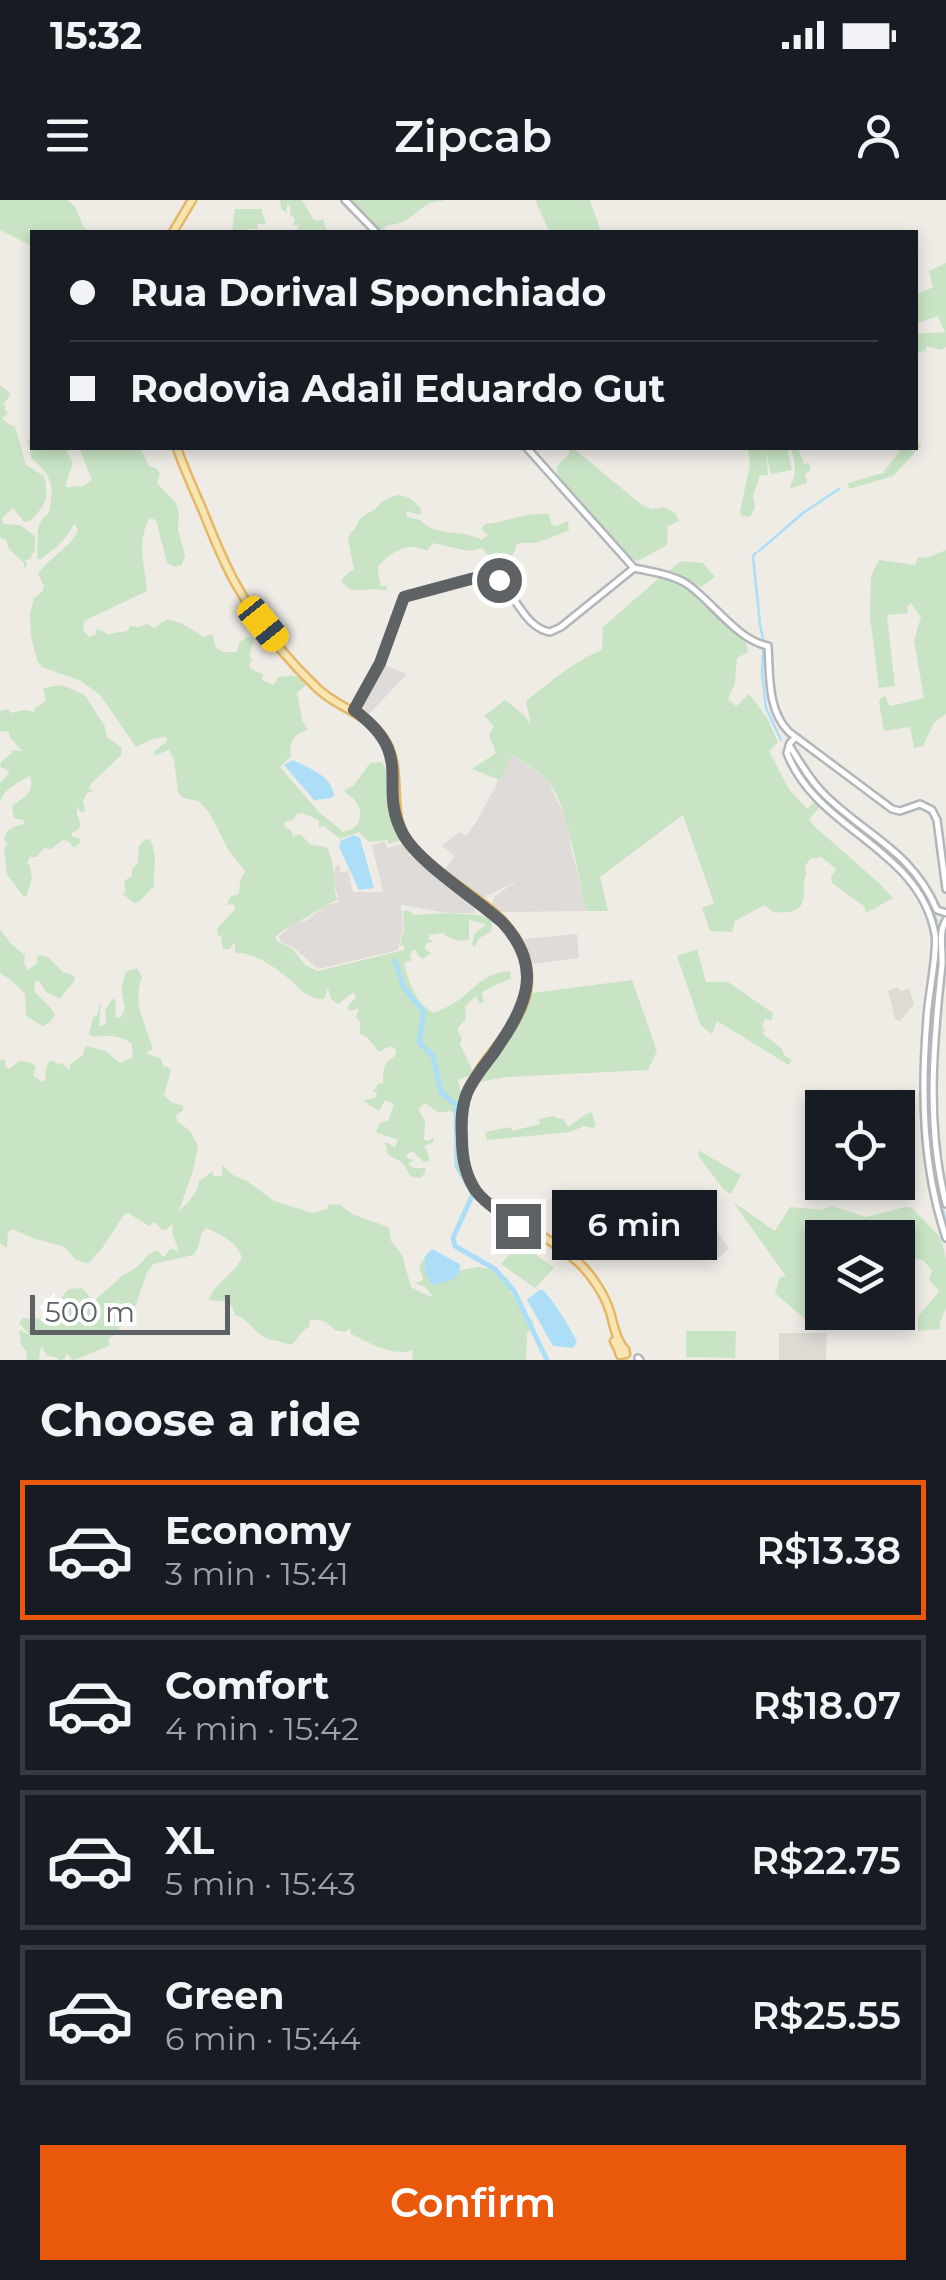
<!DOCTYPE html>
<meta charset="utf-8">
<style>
body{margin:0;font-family:Montserrat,sans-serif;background:#20242c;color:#f1f3f6;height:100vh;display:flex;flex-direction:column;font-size:38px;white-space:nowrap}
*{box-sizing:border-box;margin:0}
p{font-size:32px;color:#9ea1a6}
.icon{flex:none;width:55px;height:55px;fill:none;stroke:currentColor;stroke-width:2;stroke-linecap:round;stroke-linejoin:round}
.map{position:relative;height:1160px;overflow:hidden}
.details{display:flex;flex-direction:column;background:#171b24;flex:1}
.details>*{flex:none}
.top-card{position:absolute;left:30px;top:30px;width:888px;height:220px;border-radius:0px;box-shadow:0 5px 15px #0003;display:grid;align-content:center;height:220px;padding:0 40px;background:#171b24}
.controls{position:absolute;left:805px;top:890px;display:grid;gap:20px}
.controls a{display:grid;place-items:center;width:110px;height:110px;border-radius:0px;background:#171b24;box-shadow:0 5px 15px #0003;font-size:50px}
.scale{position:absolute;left:30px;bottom:25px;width:200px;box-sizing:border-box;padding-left:10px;border:5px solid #5e6265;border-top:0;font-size:28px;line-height:35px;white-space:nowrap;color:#5e6265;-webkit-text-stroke:8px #fff;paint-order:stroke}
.end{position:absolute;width:45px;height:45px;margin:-22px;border:12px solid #5e6265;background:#fff;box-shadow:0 0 0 5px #fff}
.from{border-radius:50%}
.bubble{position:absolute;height:70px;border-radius:0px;background:#171b24;box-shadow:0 5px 15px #0003;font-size:32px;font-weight:600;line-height:70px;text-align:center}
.car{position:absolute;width:30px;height:60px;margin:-30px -15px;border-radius:12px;box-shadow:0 0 8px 2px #0007;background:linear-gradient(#f5c518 24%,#345 0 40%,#f5c518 0 76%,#345 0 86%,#f5c518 0)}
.top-card b{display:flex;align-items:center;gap:35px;height:95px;font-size:38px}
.top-card b+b{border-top:2px solid #363941}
.top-card i{width:25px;height:25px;background:#f1f3f6}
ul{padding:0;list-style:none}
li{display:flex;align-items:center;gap:30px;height:140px;margin:0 20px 15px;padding:0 20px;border:5px solid #363941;border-radius:0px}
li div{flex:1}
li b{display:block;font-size:38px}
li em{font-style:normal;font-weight:600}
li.selected{border-color:#ea580c}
li>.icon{width:90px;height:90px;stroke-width:1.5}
h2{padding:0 40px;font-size:45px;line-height:120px}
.primary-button{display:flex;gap:20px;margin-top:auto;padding:20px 40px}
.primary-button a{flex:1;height:115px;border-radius:0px;background:#ea580c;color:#fff;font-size:40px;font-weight:600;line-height:115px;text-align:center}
.status{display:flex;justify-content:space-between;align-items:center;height:70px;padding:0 50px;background:#171b24;direction:ltr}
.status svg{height:28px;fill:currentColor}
header{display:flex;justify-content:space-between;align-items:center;height:130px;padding:0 40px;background:#171b24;font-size:45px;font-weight:600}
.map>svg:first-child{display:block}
</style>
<div class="status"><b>15:32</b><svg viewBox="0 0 49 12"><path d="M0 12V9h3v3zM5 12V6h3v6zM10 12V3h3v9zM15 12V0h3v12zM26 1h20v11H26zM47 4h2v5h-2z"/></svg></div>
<header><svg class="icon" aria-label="menu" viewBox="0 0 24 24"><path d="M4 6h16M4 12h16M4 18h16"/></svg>Zipcab<svg class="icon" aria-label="person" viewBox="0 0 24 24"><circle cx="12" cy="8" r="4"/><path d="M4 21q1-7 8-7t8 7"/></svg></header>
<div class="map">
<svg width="946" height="1160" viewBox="0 0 946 1160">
<rect width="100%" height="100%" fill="#efece6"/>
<path fill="#dedbd8" d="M382 464 407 474 367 516 358 508Z
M512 555 547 579 568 624 571 647 586 711 498 712 492 704 495 696 520 679 485 697 472 693 443 672 455 656 442 646 459 632 466 636 477 621Z
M385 641 387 648 404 643 410 655 472 702 476 713H448L401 705 403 727 398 750 318 769 294 748 281 742 279 737 295 722 306 721 326 705 339 702 334 681 335 667 339 665 341 673 348 671 353 692H383L372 645Z
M577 734 579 758 533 764 524 739Z"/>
<path fill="#dedbd5" d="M898 787 900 791 909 789 914 804 900 821 895 819 888 791Z
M708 1017 729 1049 714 1061 690 1030Z
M779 1133H827L826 1160H779Z"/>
<path fill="#c8e4c5" d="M0 0H67L75 6 84 28 94 32H32V46L0 30Z
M280 0H302L314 20H323L327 31 334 32H301L297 29 299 25 293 26 295 19 290 14V5H287V13L281 9Z
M345 0H447C445 0 433 2 431 3 411 12 412 24 387 25L384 28 385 30 380 32 367 29 363 21Z
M535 0H590L601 32H550Z
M235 9H261L266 24H257L258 29H249L247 32H232Z
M946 63V147L940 150 927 146 925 151 915 153 916 134 945 132 938 116 915 124V103L919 100 916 95 933 87 929 71Z
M0 185 11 194 3 205H5V210L8 213 2 219 12 226H15L26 265 44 276C50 298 45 306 30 321L24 322 13 308 2 318 4 324 20 325 35 336V349L30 359 26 360 27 366 24 368V363L9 349 6 340 0 337Z
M28 240 32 241V248H65L73 263 65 287 83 286 92 280 79 248H140L149 266 157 269 160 274 157 283 175 302 179 312 178 329 185 356 182 365 175 367 167 363 156 320 150 318C136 340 145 367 147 391L84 421 83 430 89 437 96 434 95 430 98 429 108 434 128 431 130 426 138 427 147 424 154 428 167 419 181 423 204 437 212 434 216 448 224 452H237L239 443 248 436 254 439 250 454 252 460 249 465 251 469 263 474 262 480 274 485 278 477C290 476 300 472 306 485L297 493 302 520 308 530C295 532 288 543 291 556L280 567 319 612 343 632C358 630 366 615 356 602 353 597 348 595 344 591L354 585 370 563 381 562 385 567 395 621 402 640 389 644 387 640 369 642 359 632 340 639 323 625 319 628V620L302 613 297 614 293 620 285 622 284 626 291 630 293 637 300 634 311 645 326 647C337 663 332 681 337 700 324 705 316 712 305 718 292 725 287 727 275 737L277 741 293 749 305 765 318 771 404 750V746L400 745 404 729 403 711 407 710 415 715C430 713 480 712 493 719L491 732 479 738 475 747 472 745 474 734 486 724 469 720V739C460 743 450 739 443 733L429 735V740L435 741 426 743 425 749 431 753 423 759 418 755 416 750H412L410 756 412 760 404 763C409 783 415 803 434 813 445 808 456 803 465 795 480 782 487 773 510 771L511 778 482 792 484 802 480 804 476 796 465 806 466 819 457 829 462 839 460 844 472 870 469 876 460 879 458 882 462 894 459 916 450 911 439 913 425 903 418 909 425 921 424 939 428 941 433 938 434 942 424 946 429 955V961L424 962 412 951 406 955 409 959 414 960 408 964 413 968H425V973L420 978 411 977 402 962 388 955 385 942 395 947 398 940 376 932 380 923 388 921 394 904 385 900 379 911 363 901 376 897 377 892H373L378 884 383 883C384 870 381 864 395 856L396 850 390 846 379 852 368 838 359 833 361 823 356 817 359 808 350 811 348 809 349 804 356 798 354 792 338 804 331 799 328 788 324 799C306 799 301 789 288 778 275 767 252 751 235 753V742L229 749H223L221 741 222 735 218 736 217 729 235 709 234 704 227 705 230 697 239 694 240 681 245 671 229 651 209 612 198 601 183 598 178 592 174 559 169 550 156 555 154 552 167 541 166 537 153 539 136 547 100 495 81 481 42 467 37 460 31 436 30 413 34 398 42 392 44 386 38 374C48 357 72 348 78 329L74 324C67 339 54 350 41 359L37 358C39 341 33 323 49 313 54 287 53 275 31 258Z
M915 241 922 245 893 276 849 289 848 283 883 273 902 248H915Z
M570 248H573L642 305 652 309 665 307 676 314 679 321 668 326 667 345 638 361 629 358 561 285 557 274V266L569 254Z
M748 248H787L792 270 771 274 766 253 768 275H760L753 296 755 308 750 317 742 316 740 312 750 264Z
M791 248H798L804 264 809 263 811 270 805 274 807 283 791 288 790 286C798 274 795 261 791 248Z
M397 295 408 297 421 308 420 315 406 311 407 317 420 320C437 338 460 328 482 340L488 335 481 329 485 324C507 322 526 312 549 314L552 325 556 326 568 321 569 330C559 334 543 342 532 343 527 343 522 342 517 344L513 355 502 366 490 363 489 357 482 348 469 351 433 343 427 351C407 341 393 351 378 366 378 372 379 381 381 386H386L387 391C383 390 378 389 373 389 358 390 352 394 341 381L348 373 354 370 348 339 350 333C357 329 356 324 361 318 368 311 376 312 381 302Z
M946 350V514L934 523 923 546 914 548 910 527 884 531 879 502 881 498 886 496 888 504 891 506 924 498 914 440 921 417 911 403 907 407 908 413 887 415 895 486 879 488 870 417 871 376 879 360 915 365 918 357 926 358Z
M681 361 703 363 715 377 701 387 669 371Z
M659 378C688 381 713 403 732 424 738 431 740 438 746 443L748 452 737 458 735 483 728 499 736 506 749 494 767 518 778 542 769 551 789 589 807 609 815 602 820 607 809 619 813 625 880 684 893 698 866 713 864 706 832 683 831 677 836 669 821 657 810 659 805 666C807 681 807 668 804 683 803 689 805 695 803 701 799 714 784 713 773 712L765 705 735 721 732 732 710 731 702 708 714 703 683 615 600 677 608 711H586C578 678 568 600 545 578 536 569 523 563 513 555L499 580 472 569 496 553 489 535 494 526 484 516 505 500 524 515 531 525 526 501C550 482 573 462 602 450L603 427Z
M62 485 85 495 105 527 107 537 122 548 121 555 90 585 89 589H92V591L87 593 83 601 85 611 81 612 77 607V615L81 624 78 630 71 633 73 637 80 639V643L74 648 69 641 63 640 51 649 44 648 37 657H30L27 663 30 666 32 679 26 696H23L7 674 4 650 5 646H8L4 639C6 628 15 627 24 624V620L14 618 12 607C22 597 36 593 30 576 18 583 4 588 0 603V583L9 573 8 570 0 567 1 562 12 553 11 550 22 551 9 536V532L0 531V511L8 509 11 513 24 510 35 512 34 508 41 505 46 499 43 488Z
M150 639C159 659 153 666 154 686L139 702 134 703 123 694 126 690 124 681 132 676V669L138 663 139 646 144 640Z
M0 729 11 744 25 755 24 763 28 770 37 763V756L40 755 48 757 63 772 75 776 74 781 60 799 46 792 39 781H35L34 791 50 807 55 815 50 822 43 826 26 816 25 794 11 780 0 773Z
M697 749 706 782H728L773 813 772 820 765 819 762 827 765 830 763 834 781 848 785 856 792 860 789 865 717 821 712 834 701 826 677 756Z
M137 768 142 777C132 804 145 822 153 849L146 853 161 859 164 867 167 866 171 870 164 895 171 902 183 906V910L176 916 177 921 190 931 198 946 193 971 179 1011C187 1003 198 994 199 981L213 971V976H222V965L233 975 247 981 274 1001 312 1013 327 1009 329 1004 341 1005C354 1019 372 1019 389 1028L391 1041 402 1055 411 1087 431 1097 432 1096 425 1087 415 1083 423 1080 419 1066 425 1057 457 1071 478 1067 491 1069 508 1079 511 1094C521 1098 526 1114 534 1123L527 1134 526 1160H412L413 1150C393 1157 369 1143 351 1134L350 1128 345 1132 334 1130C328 1121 321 1119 310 1120L309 1127C299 1131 299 1141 290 1145 282 1141 272 1141 264 1137 251 1130 249 1119 235 1115 232 1098 221 1102 209 1100 214 1082 235 1075 242 1057 236 1042 221 1034 206 1028 198 1035 201 1048 193 1055L153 1064 146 1075 135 1107 120 1122 119 1130 109 1139V1146C96 1150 84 1158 72 1160L67 1153 65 1159 58 1160V1158L47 1156 41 1145 39 1160H26L27 1152 21 1145 19 1130 30 1135 19 1123 23 1118 31 1119 32 1117 48 1121 51 1119 50 1110 46 1106 52 1107 69 1089 82 1088 94 1101 122 1076 137 1067 148 1055 156 1050 164 1057 171 1048 179 1052 172 1032 173 1024 166 1030 161 1029 155 1022 149 1026 128 1013 123 1016 103 1047 88 1064 75 1059 65 1047 33 1038 12 1029 8 1032 7 1048 0 1043V860L5 859V866L9 869 19 861 28 862 36 866 33 875 42 882 46 879 45 871 50 860 58 864 62 863 70 871V864L82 856 86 846 106 851 120 863 133 857 132 844C122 835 106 835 94 837L89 834 93 817 97 816 101 800 99 826H103L106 822 105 810 113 798 116 802 115 817 119 818C129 809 123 804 122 792 121 786 124 778 126 772Z
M632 780 657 851 648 870 506 877 480 882 518 824 532 793Z
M592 912 596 926 593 928 584 926 570 932 487 940 485 932 511 927 512 931 540 924 539 919 554 916 557 919 563 918 568 927C578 922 581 915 592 912Z
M698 950 741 975 731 994 724 990 699 957Z
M733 1002 775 1031 790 1007 821 1010 832 1006 866 1017 905 1007 912 1008 940 1037 946 1058V1108L940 1122V1129L918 1131V1117L939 1091 929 1080 932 1070 923 1060 898 1057V1038H822V1112L832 1113 811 1124 775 1093 780 1077 786 1076Z
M520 1043 554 1068 535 1088 501 1064Z
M686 1131H736L735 1158 686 1157Z"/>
<path fill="#addef7" d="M293 560C311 570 330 574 334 595L331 598 314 600 284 565Z
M353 635 360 638 374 688 359 690 339 647 341 641Z
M432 1049 460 1064C461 1081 446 1082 432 1085L425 1073V1056Z
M539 1090H543C555 1102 569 1126 577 1142L573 1148 553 1146 527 1100Z"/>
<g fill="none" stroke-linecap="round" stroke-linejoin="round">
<path stroke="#addef7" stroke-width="2.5" d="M759 351 803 313 839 289
M756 353 753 356 760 424 763 439
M763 448 762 474 766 508 781 540
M803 575 823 600 911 673 926 695 937 721
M929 833 934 784
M927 871 928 853
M926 899 933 960 946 1025"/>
<path stroke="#addef7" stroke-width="5" d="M395 761 404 788 424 812 419 842 433 856 441 892 456 905 457 966 473 994 453 1038 455 1046 495 1069 514 1091 547 1160"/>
<g stroke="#b2b6b9" stroke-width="10">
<path id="secondary" d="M345 0 376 32
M527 248 634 368
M354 510 380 463 403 400 407 395 470 378 492 377C516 390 522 427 550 432L561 427 634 368C652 372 671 374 687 384 713 402 737 440 768 446 770 475 767 510 789 532L892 609 900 611 920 604 932 610 937 620 946 689
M796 537 790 543 787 553C817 631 919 647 935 734 938 752 928 796 927 818 921 893 922 966 946 1038
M789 545C800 562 810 581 825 595 868 637 912 651 937 710L946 713
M946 720C938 733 943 750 942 765 933 846 926 925 946 1004
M638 1158 640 1160"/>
</g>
<g stroke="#e5b769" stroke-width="11">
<path id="primary" d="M173 32 192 0
M177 248C184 269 194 290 203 311 213 336 223 362 237 386 257 422 286 458 316 487 339 510 367 511 386 542 404 574 386 613 409 644 441 685 503 702 523 752 546 813 486 845 467 893 462 907 461 923 462 938 462 951 462 963 467 975 478 1003 498 1010 522 1024 540 1034 562 1048 578 1062 591 1074 605 1095 610 1112 614 1125 615 1137 623 1147
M614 1141 618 1149 622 1147 625 1149 626 1154 620 1155 618 1149"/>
</g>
<use href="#secondary" stroke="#fff" stroke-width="5"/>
<use href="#primary" stroke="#f8e6b2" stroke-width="6"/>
</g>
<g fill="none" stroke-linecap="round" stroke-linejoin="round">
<path stroke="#5e6265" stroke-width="12" d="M499 380 492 376H482L404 397 380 463 354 510C418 557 376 584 403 634 419 663 475 698 502 722 546 769 525 808 493 854 484 866 473 879 467 893 461 908 461 923 462 939 462 958 465 975 476 991 488 1007 504 1013 518 1026"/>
</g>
</svg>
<div class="controls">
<a><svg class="icon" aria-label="locate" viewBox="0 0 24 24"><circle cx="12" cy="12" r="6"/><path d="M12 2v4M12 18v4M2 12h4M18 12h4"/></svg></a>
<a><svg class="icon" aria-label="layers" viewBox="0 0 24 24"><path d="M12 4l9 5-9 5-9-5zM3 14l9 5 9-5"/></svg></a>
</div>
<div class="scale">500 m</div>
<i class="end from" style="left:499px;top:380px"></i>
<i class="end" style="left:518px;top:1026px"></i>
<div class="bubble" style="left:552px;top:990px;width:165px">6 min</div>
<i class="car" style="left:263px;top:424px;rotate:141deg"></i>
<div class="top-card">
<b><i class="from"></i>Rua Dorival Sponchiado</b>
<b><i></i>Rodovia Adail Eduardo Gut</b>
</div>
</div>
<section class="details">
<h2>Choose a ride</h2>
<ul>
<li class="selected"><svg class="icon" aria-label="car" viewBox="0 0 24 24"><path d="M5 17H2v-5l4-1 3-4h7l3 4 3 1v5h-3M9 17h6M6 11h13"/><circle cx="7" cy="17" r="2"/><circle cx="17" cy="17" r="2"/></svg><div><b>Economy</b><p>3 min · 15:41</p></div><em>R$13.38</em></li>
<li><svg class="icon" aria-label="car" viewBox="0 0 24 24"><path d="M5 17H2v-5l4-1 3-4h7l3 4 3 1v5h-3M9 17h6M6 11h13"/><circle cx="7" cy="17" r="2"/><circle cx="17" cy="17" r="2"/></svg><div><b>Comfort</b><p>4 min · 15:42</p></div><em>R$18.07</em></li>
<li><svg class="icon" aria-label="car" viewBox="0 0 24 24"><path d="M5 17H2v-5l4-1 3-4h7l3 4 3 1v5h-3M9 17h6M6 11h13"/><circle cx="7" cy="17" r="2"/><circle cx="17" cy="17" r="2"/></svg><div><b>XL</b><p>5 min · 15:43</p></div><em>R$22.75</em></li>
<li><svg class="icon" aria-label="car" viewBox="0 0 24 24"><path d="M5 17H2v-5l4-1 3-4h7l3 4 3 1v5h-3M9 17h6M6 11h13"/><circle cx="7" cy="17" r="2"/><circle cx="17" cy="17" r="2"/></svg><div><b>Green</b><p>6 min · 15:44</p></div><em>R$25.55</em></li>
</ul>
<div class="primary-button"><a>Confirm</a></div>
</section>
